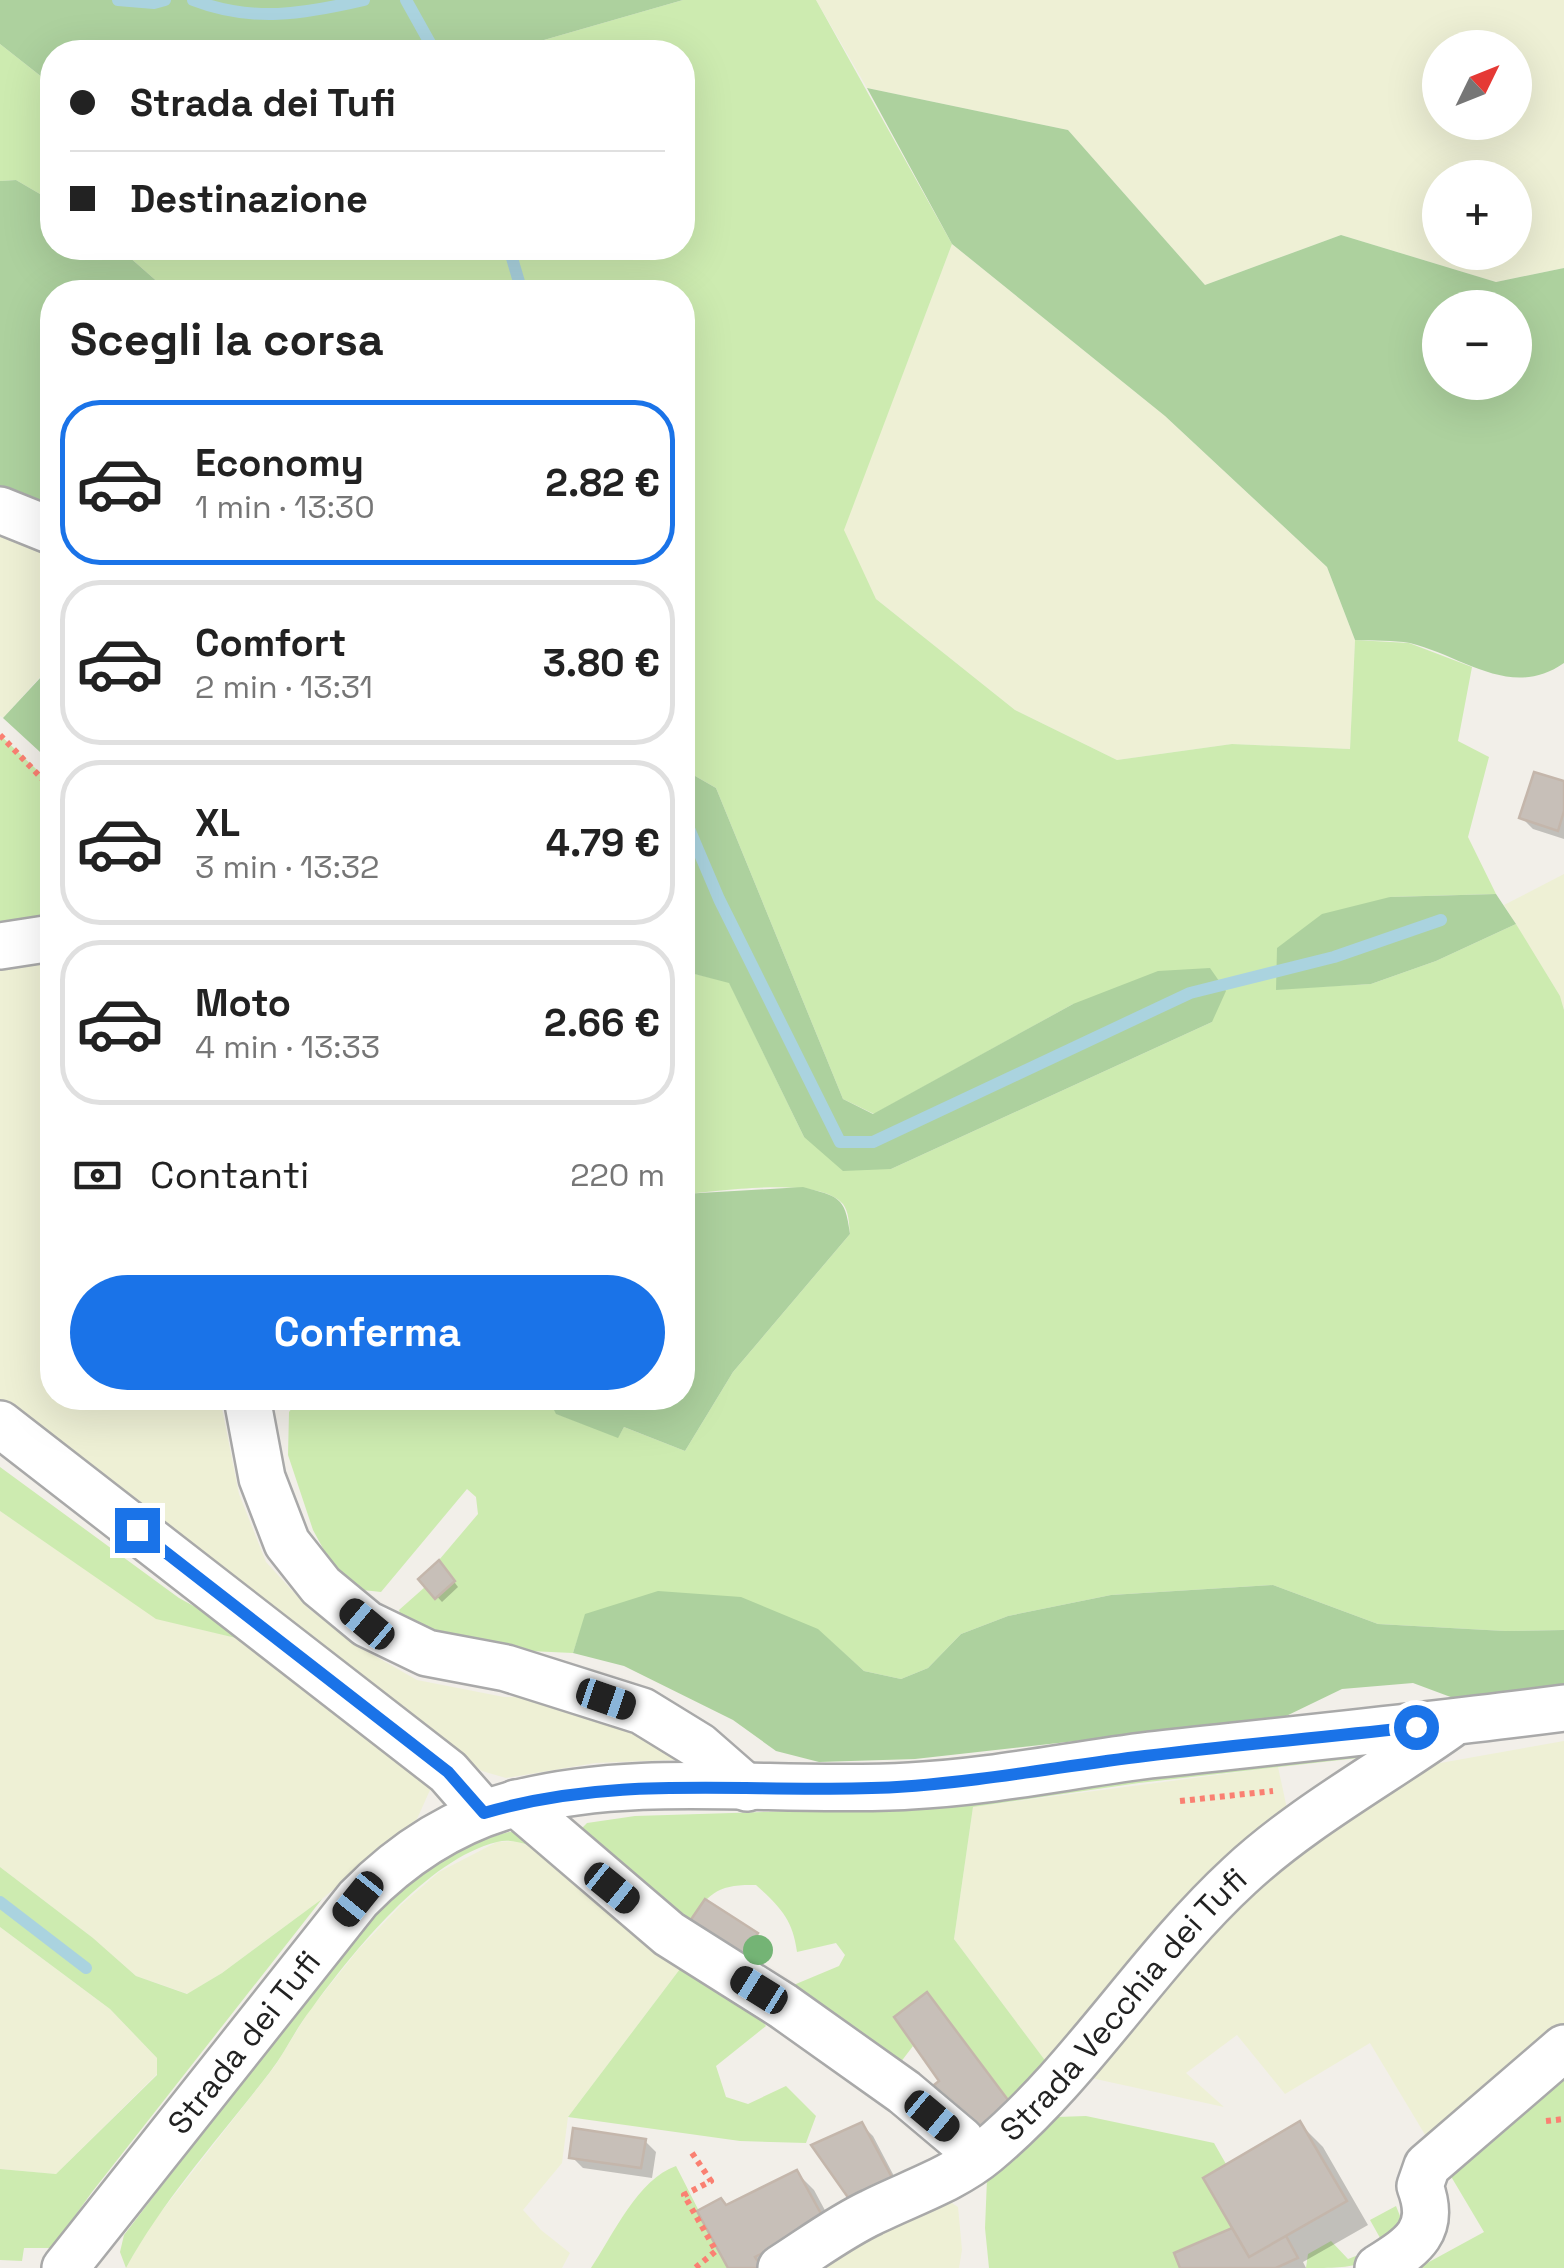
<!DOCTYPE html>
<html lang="it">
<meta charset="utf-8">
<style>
body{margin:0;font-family:"Space Grotesk",sans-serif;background:#f2f2f2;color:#222;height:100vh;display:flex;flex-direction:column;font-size:38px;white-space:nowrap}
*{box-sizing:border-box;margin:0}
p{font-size:32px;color:#767676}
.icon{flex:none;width:55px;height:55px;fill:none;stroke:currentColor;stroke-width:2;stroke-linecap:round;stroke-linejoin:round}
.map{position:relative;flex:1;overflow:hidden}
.side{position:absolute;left:40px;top:280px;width:655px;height:1130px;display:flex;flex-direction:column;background:#fff;border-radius:40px;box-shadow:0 10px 40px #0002}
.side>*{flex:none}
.hud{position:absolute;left:40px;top:40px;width:655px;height:220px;border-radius:40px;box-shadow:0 10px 40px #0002;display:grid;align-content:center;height:220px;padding:0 30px;background:#fff}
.needle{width:65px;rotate:47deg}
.buttons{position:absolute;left:1422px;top:30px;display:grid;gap:20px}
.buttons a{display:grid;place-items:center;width:110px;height:110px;border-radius:50%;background:#fff;box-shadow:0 10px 40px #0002;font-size:50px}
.end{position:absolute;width:45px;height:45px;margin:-22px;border:12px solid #1a73e8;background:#fff;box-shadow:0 0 0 5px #fff}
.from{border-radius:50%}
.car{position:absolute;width:30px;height:60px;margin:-30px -15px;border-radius:12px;box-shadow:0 0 8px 2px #0007;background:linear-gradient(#222 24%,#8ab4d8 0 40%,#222 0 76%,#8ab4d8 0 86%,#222 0)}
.hud b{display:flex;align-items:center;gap:35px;height:95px;font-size:38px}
.hud b+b{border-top:2px solid #e0e0e0}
.hud i{width:25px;height:25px;background:#222}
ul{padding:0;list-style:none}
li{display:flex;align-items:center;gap:30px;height:165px;margin:0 20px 15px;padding:0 10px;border:5px solid #e0e0e0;border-radius:40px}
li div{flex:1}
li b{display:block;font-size:38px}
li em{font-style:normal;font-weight:800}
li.selected{border-color:#1a73e8}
li>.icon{width:90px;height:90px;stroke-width:1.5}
h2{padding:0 30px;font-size:45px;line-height:120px}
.pay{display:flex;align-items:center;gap:25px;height:110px;padding:0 30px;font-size:38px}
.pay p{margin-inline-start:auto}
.cta{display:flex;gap:20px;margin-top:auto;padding:20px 30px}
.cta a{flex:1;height:115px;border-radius:60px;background:#1a73e8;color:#fff;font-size:40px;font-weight:800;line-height:115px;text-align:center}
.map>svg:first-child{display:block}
</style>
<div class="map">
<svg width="1564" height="2268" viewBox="0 0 1564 2268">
<rect width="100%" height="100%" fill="#f2efe9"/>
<path fill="#eef0d5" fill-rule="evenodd" d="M816 0H1564V268L1496 282 1341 235 1205 285 1068 130 867 88ZM1440 48H1515V122H1440ZM1440 178H1515V252H1440Z
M952 244 1165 416 1327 567 1355 640 1350 749 1232 744 1117 760 1015 710 876 599 843 531Z
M0 495 52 511V669L41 676 3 718 0 716Z
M1564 874V1010L1560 996 1504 905Z
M0 964H52V1398H220L239 1494 266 1562 309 1609 359 1647 417 1680 504 1697 565 1696 693 1759 595 1763 506 1778 482 1771 0 1404Z
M0 1511 156 1618 265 1645 411 1762 430 1790 417 1819 322 1899 222 1973 188 1994 136 1976 93 1938 0 1867Z
M1564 1741V2031L1430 2143 1370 2043 1285 2094 1237 2035 1186 2073 1224 2107 1091 2078 1256 1873 1429 1765Z
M1278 1767 1289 1818 1050 2067 954 1939 973 1807Z
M516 1841 548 1853 686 1961 568 2117 562 2163 523 2210 541 2230 570 2253 562 2268H126L147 2230 275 2066 309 2011 358 1950 401 1905 439 1872 497 1842Z
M0 1927 110 2009 157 2058V2074L56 2174 0 2169Z
M949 2201 958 2207 962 2250 959 2268H800Z"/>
<path fill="#cdebb0" d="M683 0H816L952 244 844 530 876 599 1015 710 1117 760 1232 744 1350 749 1355 640 1409 643 1472 667 1458 741 1489 757 1468 837 1496 894 1390 897 1276 989 1371 984 1436 961 1516 924 1560 996 1564 1010V1630L1505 1631 1378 1624 1273 1585 1111 1595 1008 1616 961 1634 928 1668 901 1679 864 1671 817 1629 586 1614 573 1653C514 1650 453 1651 402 1619L399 1610 425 1587 436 1599 455 1581 439 1560 478 1514 476 1497 467 1489 381 1592 354 1589 332 1565 313 1530 288 1455 289 1412 300 1398H548L557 1414 618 1437 624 1427 685 1451 733 1372 850 1234C849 1224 849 1212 843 1204 818 1175 720 1192 683 1194V971L729 982 804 1137 891 1169 1212 1022 1073 1004 874 1114 843 1099 716 788 683 769 682 292H169L119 248H682V52H527L530 44Z
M0 44 52 85V201L16 180 0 181Z
M0 735 52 784V923L0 932Z
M0 1467 179 1598 265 1645 156 1619 0 1511Z
M1373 1751 1367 1757 1139 1783 973 1807 954 1939 1050 2067 1012 2104 928 1993 894 2017 913 2046 894 2071 784 1989 839 1966 845 1955 836 1943 797 1952C793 1919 779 1906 756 1885 718 1884 708 1893 688 1924L577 1833 587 1823 635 1816 917 1807 1337 1753Z
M509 1832H521L548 1853C532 1847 514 1837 497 1842 427 1859 353 1952 312 2008 296 2028 286 2051 270 2072 221 2136 165 2197 126 2268L120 2252 124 2235C166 2180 208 2126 250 2071 315 1985 398 1859 509 1832Z
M0 1867 93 1938 136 1976 187 1994 222 1973 322 1899 92 2192 52 2248H24L22 2261 0 2260V2169L56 2174 157 2075V2058L110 2009 0 1927Z
M686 1961 751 2004 766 2026 716 2066 726 2097 748 2104 786 2086 816 2116 806 2143 740 2141 568 2117Z
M1564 2062V2268H1418L1484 2232 1446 2168Z
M1086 2116 1214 2143 1226 2164 1203 2178 1232 2228 1175 2253 1180 2268H989L985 2228 987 2179 1057 2117Z
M676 2166 728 2268H591C613 2235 638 2179 676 2166Z
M1396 2206 1404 2226C1369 2268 1359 2268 1306 2268L1308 2254 1331 2241 1348 2259 1384 2245 1370 2220Z"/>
<path fill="#add19e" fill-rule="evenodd" d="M0 0H683L530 44 527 52H52V85L0 44Z
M867 88 1068 130 1205 285 1341 235 1496 282 1564 268V663C1511 700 1463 656 1410 643 1393 640 1373 641 1355 640L1327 567 1165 416 952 244ZM1440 308H1515V382H1440Z
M16 180 52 201V248H119L169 292H52V511L0 495V181Z
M52 669V763L3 718 42 676Z
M683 769 716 788 843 1099 873 1114 1073 1004 1158 971 1210 968 1226 991 1212 1022 891 1169 843 1171 804 1137 729 983 683 971Z
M1496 894 1516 924 1436 961 1371 984 1276 990 1277 948 1322 914 1390 897Z
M803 1187C838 1197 845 1195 850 1234L733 1372 685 1451 624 1427 618 1438 556 1414 548 1398H682L683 1194Z
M1273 1585 1378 1624 1505 1631 1564 1630V1687L1456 1699 1413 1683 1342 1689 1282 1718 915 1759 819 1762 776 1751 733 1720 624 1666 573 1653 585 1614 658 1591 741 1597 818 1629 864 1671 901 1679 928 1668 961 1634 1008 1616 1111 1595Z"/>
<path fill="#0003" d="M1564 784V839L1533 829 1522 818Z
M444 1568 458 1587 442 1602 422 1580Z
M696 1929 756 1935 761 1940 747 1962Z
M1300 2124 1323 2147 1368 2225 1303 2262 1306 2268H1182L1177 2254 1236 2229Z
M862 2125 873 2136 905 2197 815 2146Z
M645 2141 656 2152 652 2178 583 2168 572 2157Z
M797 2173 814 2190 840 2238 784 2268H731L727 2208Z"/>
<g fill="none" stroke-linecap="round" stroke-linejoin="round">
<path stroke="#aad3df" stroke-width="12" d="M118 0 154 3 165 0
M193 0C252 23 304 14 364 0
M406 0 435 52
M509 248 522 292
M682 812 719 899 840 1142H873L1190 993 1334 957 1441 920
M0 1902 86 1968"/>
</g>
<path fill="#c7bfb8" stroke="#c4b6ab" stroke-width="2.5" d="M1534 772 1564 781V811L1558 831 1519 818Z
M439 1560 455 1581 435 1599 418 1579Z
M705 1899 758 1933 741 1959 688 1924Z
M927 1992 1014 2108 975 2137 934 2085 939 2081 894 2017Z
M1300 2121 1347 2201 1249 2257 1203 2178Z
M862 2122 896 2185 854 2206 811 2145Z
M573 2128 646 2139 641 2168 569 2158Z
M797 2170 825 2221 755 2257 762 2268H728L697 2211 721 2198 726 2205Z
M1232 2228 1249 2257 1286 2236 1298 2258 1276 2268H1180L1174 2253Z"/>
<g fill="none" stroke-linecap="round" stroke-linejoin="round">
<g stroke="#a9a9a9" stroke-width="50">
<g id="minor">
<path d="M0 510 52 531"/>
<path d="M0 946 52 938"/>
<path d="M247 1398 262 1478 287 1543 321 1586 367 1624 427 1653 506 1668 642 1711 699 1746 747 1788"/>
<path d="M0 1424 448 1772 484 1813"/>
<path d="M516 1803 669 1934 783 2006 904 2092 961 2140"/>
<path id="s1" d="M65 2268 358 1899C403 1853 455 1819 518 1803 645 1771 781 1794 910 1786 991 1782 1070 1765 1150 1755 1288 1740 1426 1726 1564 1708"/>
<path id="s2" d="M781 2268C811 2249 840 2227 872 2212 910 2193 954 2179 986 2152 1082 2072 1147 1961 1239 1876 1301 1818 1380 1775 1449 1726"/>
<path d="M1378 2268C1413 2246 1437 2231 1420 2186L1427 2166 1564 2048"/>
</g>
</g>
<path stroke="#fa8072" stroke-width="6" stroke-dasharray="5 5" stroke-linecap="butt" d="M0 735 52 789
M1180 1801 1273 1791
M1546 2121 1564 2119
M692 2153 711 2181 684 2195 716 2251 695 2268"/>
<use href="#minor" stroke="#fff" stroke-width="45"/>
</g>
<circle fill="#74b475" cx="758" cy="1950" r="15"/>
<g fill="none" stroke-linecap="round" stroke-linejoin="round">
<path stroke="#1a73e8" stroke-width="12" d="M137 1530 448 1772 484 1813C623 1772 755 1795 897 1787 980 1782 1062 1766 1145 1756 1235 1745 1326 1737 1416 1727"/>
</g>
<g text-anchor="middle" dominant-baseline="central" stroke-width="8" stroke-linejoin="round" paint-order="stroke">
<g font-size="32" fill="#222" stroke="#fff">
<text stroke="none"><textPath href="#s2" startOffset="438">Strada Vecchia dei Tufi</textPath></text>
<text stroke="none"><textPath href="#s1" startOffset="288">Strada dei Tufi</textPath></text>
</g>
</g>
</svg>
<div class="buttons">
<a><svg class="needle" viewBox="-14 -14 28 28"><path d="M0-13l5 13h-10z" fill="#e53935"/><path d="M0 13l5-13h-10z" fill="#767676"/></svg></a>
<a>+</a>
<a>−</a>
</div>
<i class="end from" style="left:1416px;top:1727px"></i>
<i class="end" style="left:137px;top:1530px"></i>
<i class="car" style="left:367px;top:1624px;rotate:310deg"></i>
<i class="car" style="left:606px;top:1699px;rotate:109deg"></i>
<i class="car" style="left:612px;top:1888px;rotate:129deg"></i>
<i class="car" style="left:358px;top:1899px;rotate:219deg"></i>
<i class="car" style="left:759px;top:1990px;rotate:302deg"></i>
<i class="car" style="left:932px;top:2116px;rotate:130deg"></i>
<div class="hud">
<b><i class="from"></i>Strada dei Tufi</b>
<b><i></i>Destinazione</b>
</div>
<section class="side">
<h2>Scegli la corsa</h2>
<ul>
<li class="selected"><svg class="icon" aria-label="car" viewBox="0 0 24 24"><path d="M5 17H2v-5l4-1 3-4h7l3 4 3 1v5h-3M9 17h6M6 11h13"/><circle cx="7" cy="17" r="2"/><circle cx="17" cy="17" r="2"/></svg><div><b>Economy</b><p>1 min · 13:30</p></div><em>2.82 €</em></li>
<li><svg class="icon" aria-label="car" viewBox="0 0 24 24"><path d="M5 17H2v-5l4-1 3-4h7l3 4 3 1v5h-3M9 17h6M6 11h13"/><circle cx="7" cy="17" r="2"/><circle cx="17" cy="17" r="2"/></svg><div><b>Comfort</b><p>2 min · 13:31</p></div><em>3.80 €</em></li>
<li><svg class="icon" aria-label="car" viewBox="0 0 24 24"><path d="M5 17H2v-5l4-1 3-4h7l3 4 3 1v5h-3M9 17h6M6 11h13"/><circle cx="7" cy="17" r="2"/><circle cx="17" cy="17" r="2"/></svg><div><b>XL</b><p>3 min · 13:32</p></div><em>4.79 €</em></li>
<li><svg class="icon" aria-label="car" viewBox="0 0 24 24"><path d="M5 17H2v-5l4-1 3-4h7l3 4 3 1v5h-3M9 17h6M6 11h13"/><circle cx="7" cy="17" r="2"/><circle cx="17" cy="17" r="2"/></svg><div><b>Moto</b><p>4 min · 13:33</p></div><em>2.66 €</em></li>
</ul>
<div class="pay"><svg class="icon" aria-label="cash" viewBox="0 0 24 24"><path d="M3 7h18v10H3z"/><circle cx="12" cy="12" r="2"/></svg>Contanti<p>220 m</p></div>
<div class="cta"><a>Conferma</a></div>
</section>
</div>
